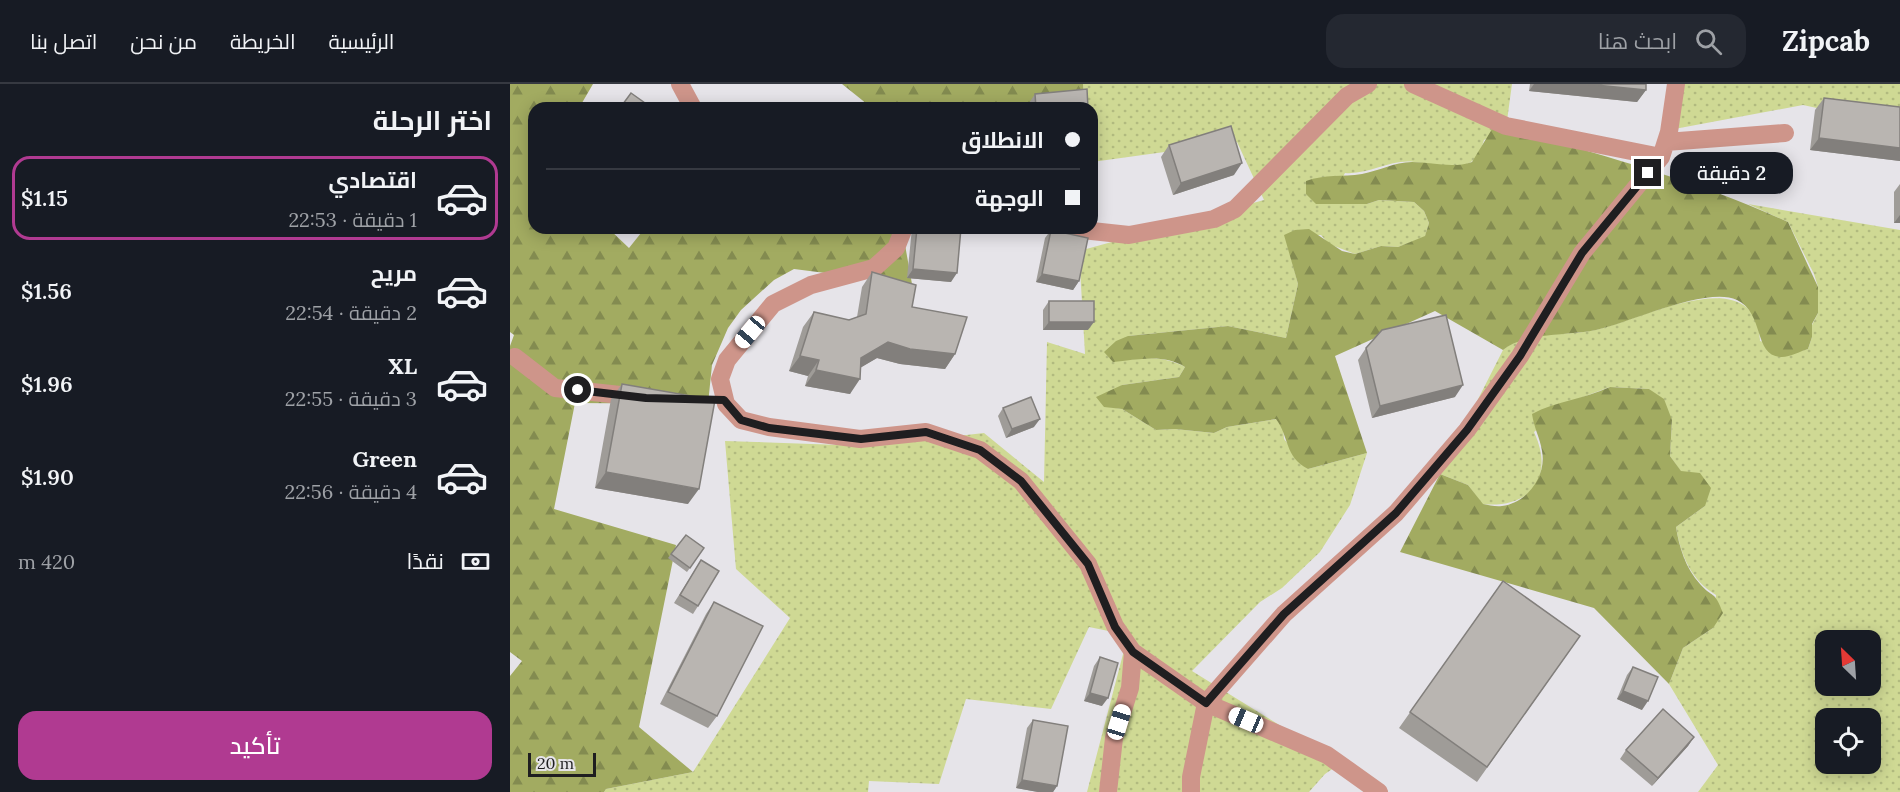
<!DOCTYPE html>
<html lang="ar">
<meta charset="utf-8">
<style>
body{margin:0;font-family:Lora,Cairo,serif;background:#242831;color:#f1f3f6;direction:rtl;height:100vh;display:flex;flex-direction:column;font-size:22px;white-space:nowrap}
*{box-sizing:border-box;margin:0}
p{font-size:20px;color:#9ea1a6}
.icon{flex:none;width:33px;height:33px;fill:none;stroke:currentColor;stroke-width:2;stroke-linecap:round;stroke-linejoin:round}
.map{position:relative;flex:1;overflow:hidden;direction:ltr}
.details{display:flex;flex-direction:column;background:#171b24;width:510px}
.details>*{flex:none}
.hud{position:absolute;left:18px;top:18px;width:570px;height:132px;border-radius:18px;box-shadow:0 3px 15px #0003;direction:rtl;display:grid;align-content:center;height:132px;padding:0 18px;background:#171b24}
.needle{width:39px;rotate:335deg}
.fabs{position:absolute;left:1305px;top:546px;display:grid;gap:12px}
.fabs a{display:grid;place-items:center;width:66px;height:66px;border-radius:12px;background:#171b24;box-shadow:0 3px 15px #0003;font-size:30px}
.scale{position:absolute;left:18px;bottom:15px;width:68px;box-sizing:border-box;padding-left:6px;border:3px solid #1f1e20;border-top:0;font-size:16px;line-height:21px;white-space:nowrap;color:#1f1e20;-webkit-text-stroke:4px #e6e4e9;paint-order:stroke}
.end{position:absolute;width:27px;height:27px;margin:-14px;border:8px solid #1f1e20;background:#fff;box-shadow:0 0 0 3px #fff}
.from{border-radius:50%}
.bubble{position:absolute;height:42px;border-radius:18px;background:#171b24;box-shadow:0 3px 15px #0003;font-size:20px;font-weight:600;line-height:42px;text-align:center;direction:rtl}
.car{position:absolute;width:18px;height:36px;margin:-18px -9px;border-radius:8px;box-shadow:0 0 4px 2px #0007;background:linear-gradient(#fff 24%,#345 0 40%,#fff 0 76%,#345 0 86%,#fff 0)}
.hud b{display:flex;align-items:center;gap:21px;height:57px;font-size:22px}
.hud b+b{border-top:2px solid #363941}
.hud i{width:15px;height:15px;background:#f1f3f6}
ul{padding:0;list-style:none}
li{display:flex;align-items:center;gap:18px;height:84px;margin:0 12px 9px;padding:0 6px;border:3px solid transparent;border-radius:18px}
li div{flex:1}
li b{display:block;font-size:22px}
li em{font-style:normal;font-weight:600}
li.selected{border-color:#b03a91}
li>.icon{width:54px;height:54px;stroke-width:1.5}
h2{padding:0 18px;font-size:27px;line-height:72px}
.pay{display:flex;align-items:center;gap:15px;height:66px;padding:0 18px;font-size:22px}
.pay p{margin-inline-start:auto}
.primary-button{display:flex;gap:12px;margin-top:auto;padding:12px 18px}
.primary-button a{flex:1;height:69px;border-radius:18px;background:#b03a91;color:#fff;font-size:24px;font-weight:600;line-height:69px;text-align:center}
header{display:flex;align-items:center;gap:36px;box-sizing:border-box;height:84px;padding:0 30px;background:#171b24;border-bottom:2px solid #363941}
header strong{font-size:28px}
nav{display:flex;gap:33px;margin-inline-start:auto;font-size:21px}
.search{width:420px;height:54px;background:#242831;display:flex;align-items:center;gap:15px;box-sizing:border-box;padding:0 21px;border-radius:18px;color:#9ea1a6;font-size:22px}
main{display:flex;flex:1;min-height:0}
.map>svg:first-child{display:block}
</style>
<header>
<strong>Zipcab</strong>
<div class="search"><svg class="icon" aria-label="search" viewBox="0 0 24 24"><circle cx="10" cy="10" r="6"/><path d="M15 15l6 6"/></svg>ابحث هنا</div>
<nav><a>الرئيسية</a><a>الخريطة</a><a>من نحن</a><a>اتصل بنا</a></nav>
</header>
<main>
<div class="map">
<svg width="1390" height="708" viewBox="0 0 1390 708">
<defs>
<pattern id="grass-dots" width="8" height="8" patternUnits="userSpaceOnUse" patternTransform="scale(1.5)"><rect width="8" height="8" fill="#cfd994"/><path d="M2 2h.1M6 6h.1" fill="none" stroke="#b1ba7f" stroke-width="1.8" stroke-linecap="round"/></pattern>
<pattern id="forest-firs" width="22" height="20" patternUnits="userSpaceOnUse" patternTransform="scale(1.5)"><rect width="22" height="20" fill="#a2ab61"/><path d="M5 1l3.5 6h-7zM16 11l3.5 6h-7z" fill="#838b50"/></pattern>
</defs>
<rect width="100%" height="100%" fill="#e6e4e9"/>
<path fill="url(#grass-dots)" fill-rule="evenodd" d="M573 0H1002L996 44 974 56C971 65 968 75 959 79 943 87 920 79 904 78 880 75 859 91 835 89L819 119 857 120 869 116 904 118 914 127 919 139 915 153 888 163 871 162 845 170 819 160 811 151H775L788 200 776 254 718 242 618 252 617 276C637 273 657 273 675 283L669 293 612 301 594 322 612 325 646 346 665 345 704 349 717 343 767 335 773 343 774 355 798 385 857 369 840 421 810 468 772 504 750 518 682 587 831 679 815 690 799 708H577L618 551 579 543 541 625 456 615 429 700 359 697 358 708H94L96 705 183 688 280 534 226 485 215 357 359 362 474 349 534 398 537 258 575 270 569 167 754 116 727 58 582 78V24H575Z
M1158 0H1390V42L1293 21 1159 46Z
M1238 120 1390 146V708H1188L1208 681 1159 600 1173 564 1203 544 1206 511C1181 496 1171 472 1166 443L1195 422 1160 372 1162 336 1139 305 1100 303 1062 317 1024 348C1045 393 1021 425 972 420L958 401 930 390 993 266C1017 245 1056 253 1085 246 1129 237 1247 173 1250 257L1287 268 1298 265 1302 253V241L1308 229V203L1304 190 1278 138ZM1316 556H1360V602H1316ZM1316 634H1360V680H1316Z"/>
<path fill="url(#forest-firs)" d="M0 0H83L69 24H24V144H98L119 164 135 144H392L402 200 284 185 264 196 231 226 218 244 202 281 198 320 65 319 44 425 166 461 129 643 183 688 96 705 94 708H0V592L12 577 0 568V262L4 251 0 248Z
M332 0H573L575 24H362Z
M996 44C1092 71 1188 97 1278 138L1308 203V229L1302 240V253L1298 265C1291 267 1280 273 1272 273 1243 273 1255 229 1227 216 1196 202 1120 239 1086 246 1058 252 1014 248 993 266L925 227 825 272 857 369 798 385C774 372 780 354 766 335L717 343 704 349 665 345 646 346 612 325 594 323 586 313 612 301 669 293 675 283C653 269 627 276 603 278L594 268 606 257 618 252 718 242 776 254 788 200 774 151 785 146 799 145 832 167 845 170 871 162 888 163 915 152 919 139 914 127 904 118 869 116 857 120H806L796 110V97C815 90 832 93 852 90 869 87 884 78 902 78 922 78 942 85 962 78L982 45Z
M1100 303 1139 305 1154 315 1162 336 1160 372 1171 387 1190 389 1201 404 1195 422 1166 443C1169 463 1176 485 1190 500 1203 515 1204 505 1213 529L1203 544 1173 564 1159 600 1084 524 890 468 930 390 958 401 973 420C979 421 986 423 992 422 1017 419 1037 392 1032 367 1030 354 1024 344 1022 330 1046 317 1074 315 1100 303Z"/>
<g fill="none" stroke-linecap="round" stroke-linejoin="round">
<path stroke="#ce958a" stroke-width="18" d="M170 0 183 24
M903 0 996 42 1151 73
M1156 58 1275 49
M394 144 386 164 364 184 301 201 263 220 217 276 210 295 216 320 231 336 259 343 350 355 416 348 470 366 511 397 578 480 605 542 623 568 696 619 817 671 869 708
M554 144 619 151 704 135 725 125 837 12 858 0
M5 273 45 304 129 313
M598 708 604 654 620 604 623 568
M681 708V693L696 619 774 530 886 429 957 346 1010 272 1072 169 1151 73 1159 48 1166 0"/>
</g>
<path fill="#9f9c98" d="M1020 0H1136V6L1127 18 1019 7Z
M525 10 578 24H517V22Z
M1314 14 1390 23V77L1300 66 1305 26Z
M659 61 724 91 663 111 651 73Z
M1390 100V139H1384V108Z
M402 144H451L441 198 397 194Z
M541 146 569 197 563 206 526 198 535 154Z
M362 188 402 223 445 270 435 285 390 280 367 274 351 283 340 310 295 302 298 292 279 287 293 243 304 228 339 236 347 233 352 203Z
M539 217 578 246H533V226Z
M856 264 945 313 862 334 848 276Z
M112 300 178 420 85 404 101 315Z
M493 324 524 343 496 354 488 332Z
M176 451 194 464 177 488 158 474Z
M191 476 188 522 183 530 164 519Z
M993 497 1070 552 967 698 889 644Z
M204 518 207 632 198 644 150 620 196 530Z
M590 573 592 622 574 617 584 582Z
M1123 583 1132 626 1107 615 1117 591Z
M523 636 547 702 543 708H528L506 704 517 644Z
M1184 653 1178 662 1142 702 1110 675 1116 666Z"/>
<path fill="#827f7c" d="M1024 0H1076L1136 6 1127 18 1019 7Z
M1309 54 1390 64V77L1300 66Z
M732 79 724 91 663 111 671 99Z
M1390 131V139H1384Z
M403 185 447 189 441 198 397 194Z
M532 190 569 197 563 206 526 198Z
M539 238H584L578 246H533Z
M378 258 445 270 435 285 390 280 367 274 340 290 351 274Z
M290 272 309 276 298 292 279 287Z
M306 286 350 295 340 310 295 302Z
M953 301 945 313 862 334 870 322Z
M530 335 524 343 496 354 502 345Z
M96 388 189 405 178 420 85 404Z
M1113 607 1138 617 1132 626 1107 615Z
M580 609 598 614 592 622 574 617Z
M1184 653 1178 662 1142 702 1148 694Z
M512 696 547 702 543 708H528L506 704Z"/>
<path fill="#b9b5b1" stroke="#827f7c" stroke-width="1.5" d="M1076 0H1136V6Z
M577 5 578 24H526L525 10Z
M121 9 142 24H110Z
M1314 14 1390 23V64L1309 54Z
M721 42 732 79 671 99 659 61Z
M407 144H451L447 189 403 185Z
M541 146 578 154 569 197 532 190Z
M362 188 406 201 402 223 457 233 445 270 400 265 378 258 351 274 350 295 306 286 309 276 290 272 304 228 339 236 356 230Z
M539 217H584V238H539Z
M936 231 953 301 870 322 856 264 872 246Z
M112 300 205 316 189 405 96 388Z
M521 313 530 335 502 345 493 324Z
M176 451 194 464 180 484 161 470Z
M191 476 209 487 188 522 170 511Z
M993 497 1070 552 977 683 900 628Z
M204 518 253 542 207 632 158 608Z
M590 573 608 579 598 614 580 609Z
M1123 583 1148 593 1138 617 1113 607Z
M1153 625 1184 653 1148 694 1116 666Z
M523 636 558 642 547 702 512 696Z"/>
<g fill="none" stroke-linecap="round" stroke-linejoin="round">
<path stroke="#1f1e20" stroke-width="8" d="M68 306 136 314 214 316 231 336 259 344 351 355 416 348 470 366 511 397 578 480 605 543 623 568 696 619 774 530 886 429 957 346 1010 272 1072 169 1138 89"/>
</g>
</svg>
<div class="fabs">
<a><svg class="needle" viewBox="-14 -14 28 28"><path d="M0-13l5 13h-10z" fill="#e53935"/><path d="M0 13l5-13h-10z" fill="#9ea1a6"/></svg></a>
<a><svg class="icon" aria-label="locate" viewBox="0 0 24 24"><circle cx="12" cy="12" r="6"/><path d="M12 2v4M12 18v4M2 12h4M18 12h4"/></svg></a>
</div>
<div class="scale">20 m</div>
<i class="end from" style="left:68px;top:306px"></i>
<i class="end" style="left:1138px;top:89px"></i>
<div class="bubble" style="left:1160px;top:68px;width:123px">2 دقيقة</div>
<i class="car" style="left:240px;top:248px;rotate:220deg"></i>
<i class="car" style="left:736px;top:636px;rotate:293deg"></i>
<i class="car" style="left:609px;top:638px;rotate:17deg"></i>
<div class="hud">
<b><i class="from"></i>الانطلاق</b>
<b><i></i>الوجهة</b>
</div>
</div>
<section class="details">
<h2>اختر الرحلة</h2>
<ul>
<li class="selected"><svg class="icon" aria-label="car" viewBox="0 0 24 24"><path d="M5 17H2v-5l4-1 3-4h7l3 4 3 1v5h-3M9 17h6M6 11h13"/><circle cx="7" cy="17" r="2"/><circle cx="17" cy="17" r="2"/></svg><div><b>اقتصادي</b><p>1 دقيقة · 22:53</p></div><em>$1.15</em></li>
<li><svg class="icon" aria-label="car" viewBox="0 0 24 24"><path d="M5 17H2v-5l4-1 3-4h7l3 4 3 1v5h-3M9 17h6M6 11h13"/><circle cx="7" cy="17" r="2"/><circle cx="17" cy="17" r="2"/></svg><div><b>مريح</b><p>2 دقيقة · 22:54</p></div><em>$1.56</em></li>
<li><svg class="icon" aria-label="car" viewBox="0 0 24 24"><path d="M5 17H2v-5l4-1 3-4h7l3 4 3 1v5h-3M9 17h6M6 11h13"/><circle cx="7" cy="17" r="2"/><circle cx="17" cy="17" r="2"/></svg><div><b>XL</b><p>3 دقيقة · 22:55</p></div><em>$1.96</em></li>
<li><svg class="icon" aria-label="car" viewBox="0 0 24 24"><path d="M5 17H2v-5l4-1 3-4h7l3 4 3 1v5h-3M9 17h6M6 11h13"/><circle cx="7" cy="17" r="2"/><circle cx="17" cy="17" r="2"/></svg><div><b>Green</b><p>4 دقيقة · 22:56</p></div><em>$1.90</em></li>
</ul>
<div class="pay"><svg class="icon" aria-label="cash" viewBox="0 0 24 24"><path d="M3 7h18v10H3z"/><circle cx="12" cy="12" r="2"/></svg>نقدًا<p>420 m</p></div>
<div class="primary-button"><a>تأكيد</a></div>
</section>
</main>
